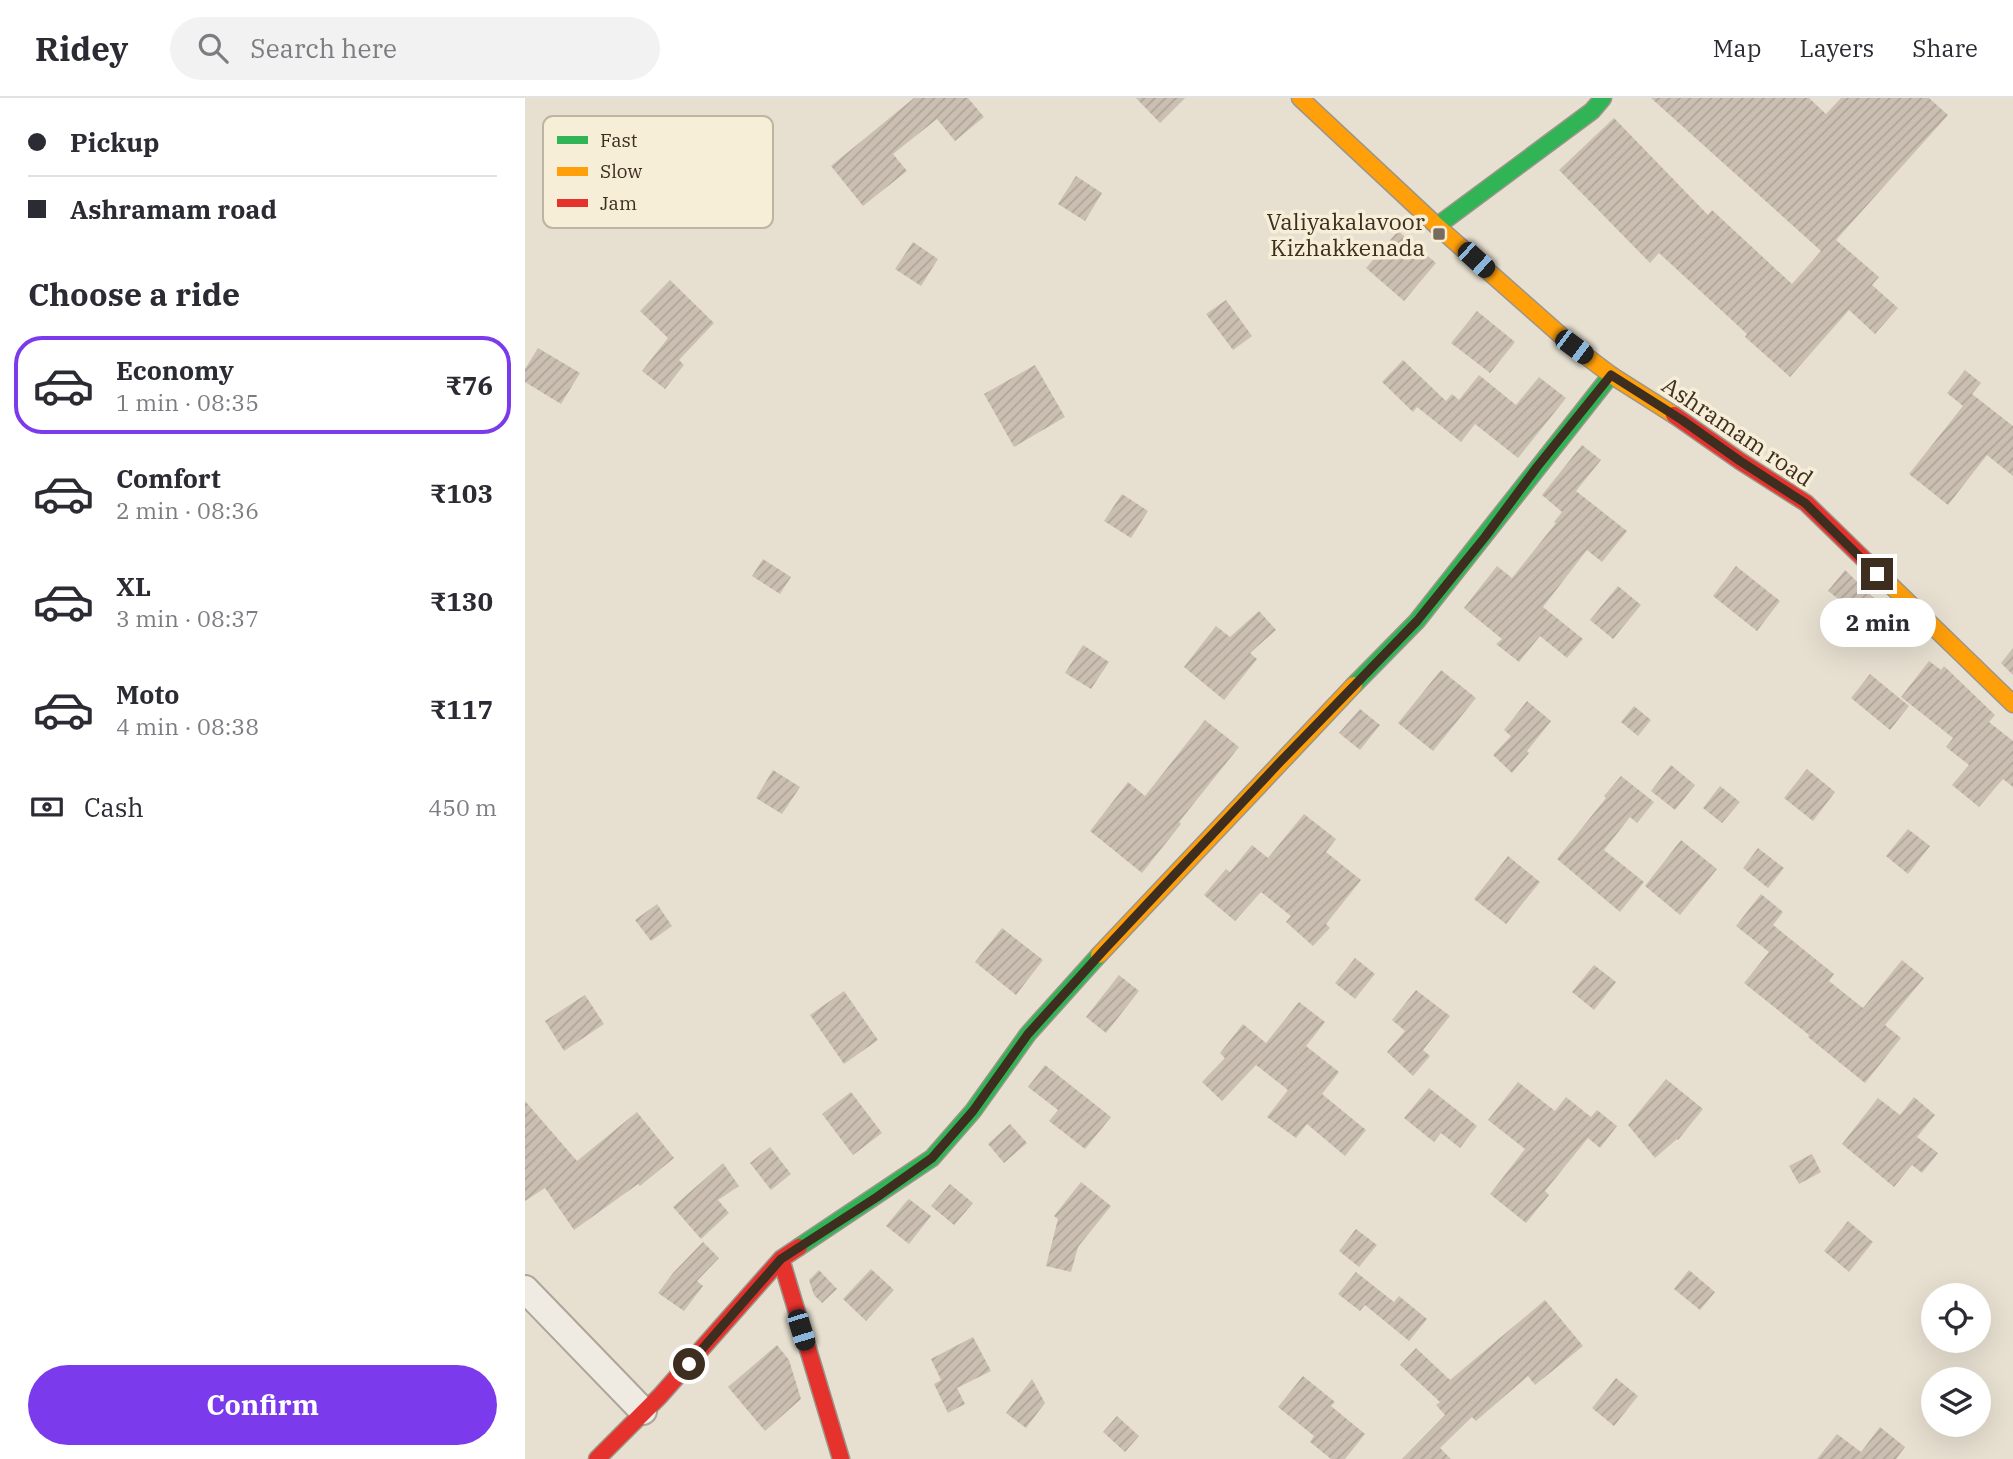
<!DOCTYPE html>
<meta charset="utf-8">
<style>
body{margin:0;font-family:"IBM Plex Serif",serif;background:#f2f2f3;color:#2b2b33;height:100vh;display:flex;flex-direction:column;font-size:26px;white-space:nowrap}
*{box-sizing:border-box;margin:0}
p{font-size:23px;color:#7c7c81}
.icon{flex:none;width:38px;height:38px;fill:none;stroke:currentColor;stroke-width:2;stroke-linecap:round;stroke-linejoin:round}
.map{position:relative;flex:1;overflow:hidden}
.side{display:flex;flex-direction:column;background:#fff;width:525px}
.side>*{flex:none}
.top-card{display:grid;align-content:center;height:154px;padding:0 28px;background:#fff}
.controls{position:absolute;left:1396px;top:1185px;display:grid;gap:14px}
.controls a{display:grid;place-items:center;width:70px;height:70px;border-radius:50%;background:#fff;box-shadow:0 7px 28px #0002;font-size:35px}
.end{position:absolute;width:32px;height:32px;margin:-16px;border:9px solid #3d2e20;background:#fff;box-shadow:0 0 0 4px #fff}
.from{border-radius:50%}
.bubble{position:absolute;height:49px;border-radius:24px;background:#fff;box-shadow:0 7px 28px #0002;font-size:23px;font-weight:800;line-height:49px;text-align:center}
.car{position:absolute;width:21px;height:42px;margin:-21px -10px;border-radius:9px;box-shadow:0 0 5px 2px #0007;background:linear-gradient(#222 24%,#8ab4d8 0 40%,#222 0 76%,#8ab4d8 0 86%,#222 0)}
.top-card b{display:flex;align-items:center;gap:24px;height:66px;font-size:26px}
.top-card b+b{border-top:2px solid #e1e1e2}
.top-card i{width:18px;height:18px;background:#2b2b33}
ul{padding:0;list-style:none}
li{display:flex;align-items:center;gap:21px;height:98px;margin:0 14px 10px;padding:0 14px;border:4px solid transparent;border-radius:28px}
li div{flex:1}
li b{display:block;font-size:26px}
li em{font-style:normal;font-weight:800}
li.active{border-color:#7c3aed}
li>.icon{width:63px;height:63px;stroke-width:1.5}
h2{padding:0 28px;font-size:32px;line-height:84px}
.pay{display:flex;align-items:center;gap:18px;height:77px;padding:0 28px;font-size:26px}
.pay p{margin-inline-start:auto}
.action{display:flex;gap:14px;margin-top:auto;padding:14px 28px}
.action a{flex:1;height:80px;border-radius:42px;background:#7c3aed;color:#fff;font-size:28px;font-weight:800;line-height:80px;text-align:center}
header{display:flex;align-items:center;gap:42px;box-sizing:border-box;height:98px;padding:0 35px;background:#fff;border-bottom:2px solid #e1e1e2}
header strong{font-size:33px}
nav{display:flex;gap:38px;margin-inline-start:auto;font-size:24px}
.search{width:490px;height:63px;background:#f2f2f3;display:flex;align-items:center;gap:18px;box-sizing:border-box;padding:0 24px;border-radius:38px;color:#7c7c81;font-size:26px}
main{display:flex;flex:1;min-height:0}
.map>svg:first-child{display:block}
</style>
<header>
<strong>Ridey</strong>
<div class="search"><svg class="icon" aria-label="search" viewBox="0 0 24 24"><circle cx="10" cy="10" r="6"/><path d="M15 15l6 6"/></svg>Search here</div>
<nav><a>Map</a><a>Layers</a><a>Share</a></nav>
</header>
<main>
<section class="side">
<div class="top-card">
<b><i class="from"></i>Pickup</b>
<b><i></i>Ashramam road</b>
</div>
<h2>Choose a ride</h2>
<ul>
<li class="active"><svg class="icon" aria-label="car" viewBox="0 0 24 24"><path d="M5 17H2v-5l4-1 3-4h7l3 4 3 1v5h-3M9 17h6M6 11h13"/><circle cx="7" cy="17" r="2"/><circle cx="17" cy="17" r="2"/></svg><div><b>Economy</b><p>1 min · 08:35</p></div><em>₹76</em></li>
<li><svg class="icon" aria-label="car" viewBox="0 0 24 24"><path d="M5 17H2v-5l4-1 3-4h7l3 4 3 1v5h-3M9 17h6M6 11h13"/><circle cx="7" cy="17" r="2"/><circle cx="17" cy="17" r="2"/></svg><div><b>Comfort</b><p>2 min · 08:36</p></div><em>₹103</em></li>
<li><svg class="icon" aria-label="car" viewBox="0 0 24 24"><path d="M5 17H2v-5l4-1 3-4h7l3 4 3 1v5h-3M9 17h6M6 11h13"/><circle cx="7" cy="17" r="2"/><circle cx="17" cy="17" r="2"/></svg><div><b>XL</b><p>3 min · 08:37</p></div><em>₹130</em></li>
<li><svg class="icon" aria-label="car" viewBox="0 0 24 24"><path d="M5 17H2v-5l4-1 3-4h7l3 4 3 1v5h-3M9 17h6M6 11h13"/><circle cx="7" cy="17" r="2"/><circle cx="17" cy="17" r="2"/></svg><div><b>Moto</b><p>4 min · 08:38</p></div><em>₹117</em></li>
</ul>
<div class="pay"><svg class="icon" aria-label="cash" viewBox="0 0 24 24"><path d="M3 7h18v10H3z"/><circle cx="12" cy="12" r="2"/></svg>Cash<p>450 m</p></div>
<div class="action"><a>Confirm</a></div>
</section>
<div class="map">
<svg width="1488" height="1361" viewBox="0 0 1488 1361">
<defs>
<pattern id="building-hatch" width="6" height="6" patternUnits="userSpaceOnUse" patternTransform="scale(1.75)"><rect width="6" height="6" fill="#cbbfb2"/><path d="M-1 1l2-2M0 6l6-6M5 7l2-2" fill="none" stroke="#afa499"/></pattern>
</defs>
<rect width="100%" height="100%" fill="#e7e0d1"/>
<path fill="url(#building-hatch)" d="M389 0H443L459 19 430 43 412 21 368 56 382 73 338 108 306 68Z
M611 0H660L635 25Z
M1126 0H1284L1301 16 1316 0H1404L1423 17 1311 142 1354 179 1347 187 1373 210 1350 236 1324 212 1265 279 1220 239 1222 236 1134 155 1125 165 1034 72 1089 20 1183 117 1187 112 1267 186 1296 153Z
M551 78 577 95 560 123 533 106Z
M873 133 911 165 879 203 841 170Z
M388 144 413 161 396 188 370 171Z
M145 182 189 225 154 262 159 267 140 291 117 273 143 240 115 213Z
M701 202 727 238 708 252 681 216Z
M952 213 990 244 965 275 926 245Z
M13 250 55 275 36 306 0 284V271Z
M878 262 921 303 927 296 934 302 954 277 991 307 1014 279 1041 300 993 360 950 326 936 344 892 309 888 314 857 284Z
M510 267 540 319 489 349 459 296Z
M1440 272 1456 285 1447 296 1488 328V378L1462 357 1423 407 1384 376 1438 308 1422 295Z
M1057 347 1076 362 1051 393 1102 433 1077 464 1062 452 1018 509 1058 541 1042 560 1015 538 994 564 971 546 977 541 939 510 972 468 987 480 1031 425 1029 424 1037 414 1017 397Z
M597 396 623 413 606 440 579 423Z
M238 461 266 479 255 496 227 478Z
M1211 468 1255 503 1232 533 1188 498Z
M1320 472 1375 525 1364 539 1303 493Z
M1093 488 1116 507 1088 541 1065 522Z
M734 513 751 532 725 555 732 561 699 602 659 569 691 528 705 539Z
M558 547 584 564 566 591 540 575Z
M1488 550V577L1476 565Z
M1404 563 1416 572 1419 568 1470 617 1464 624 1488 643V689L1478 681 1454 709 1427 687 1444 667 1421 649 1428 640 1376 599Z
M916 572 951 600 908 653 873 625Z
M1345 576 1384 608 1365 632 1326 600Z
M1002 603 1026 623 1002 653 1004 655 987 675 968 657 986 638 979 632Z
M1109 608 1126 622 1113 638 1096 624Z
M835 611 855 627 835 652 814 635Z
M680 622 714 649 654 724 656 726 617 775 565 733 603 684 620 698Z
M1146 667 1170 687 1150 712 1126 693Z
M1282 671 1310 694 1288 723 1259 700Z
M248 672 275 689 257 716 231 700Z
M1096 678 1129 704 1112 725 1105 719 1079 752 1119 784 1095 814 1032 761 1081 700 1079 698Z
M1195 688 1215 704 1197 725 1178 710Z
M779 716 811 741 801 754 836 782 801 826 805 830 788 848 761 824 766 818 736 794 710 823 679 797 701 771 705 774 727 747 743 760Z
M1383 731 1405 748 1383 776 1361 758Z
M1156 742 1192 771 1155 817 1120 788Z
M1233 750 1259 770 1243 790 1218 770Z
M983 758 1015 784 981 826 949 801Z
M1236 796 1258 814 1248 827 1309 876 1304 883 1338 910 1377 862 1399 880 1360 927 1376 940 1340 985 1283 939 1284 937 1219 885 1244 854 1211 828Z
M132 806 147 828 126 843 110 822Z
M477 830 518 862 491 897 450 864Z
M830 860 850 876 830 901 810 885Z
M1069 867 1091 884 1069 912 1047 894Z
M594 877 614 893 581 935 561 919Z
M891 892 925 918 898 952 905 958 888 978 862 954 880 933 867 922Z
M319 893 353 942 319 966 285 917Z
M60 897 79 926 39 953 20 923Z
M774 904 800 924 781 948 814 974 797 996 841 1032 820 1058 782 1026 771 1040 742 1019 763 992 731 967 697 1003 677 984 700 960 695 955 718 926 741 945Z
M520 967 586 1019 560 1051 524 1023 533 1012 503 989Z
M1141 981 1178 1011 1153 1042 1152 1041 1130 1060 1103 1027Z
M993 984 1030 1013 1041 999 1066 1019 1072 1012 1092 1028 1075 1050 1063 1040 1020 1093 1024 1097 1001 1125 965 1096 1000 1051 963 1022Z
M904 990 952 1028 935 1050 916 1035 909 1044 879 1020Z
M326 994 357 1035 328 1057 297 1016Z
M1389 999 1410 1017 1392 1039 1413 1055 1397 1075 1387 1067 1369 1089 1317 1046 1353 1000 1375 1017Z
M0 1003 52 1063 112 1014 149 1060 115 1088 113 1086 49 1132 20 1090 0 1103Z
M485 1026 502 1045 479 1065 463 1046Z
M245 1049 266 1076 246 1092 225 1065Z
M1287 1056 1296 1074 1274 1086 1264 1068Z
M198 1065 214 1088 193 1102 204 1115 176 1141 148 1109Z
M556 1084 586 1108 553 1149 546 1174 521 1168 533 1121 529 1118Z
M425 1086 448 1105 429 1127 406 1108Z
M384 1101 406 1118 384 1146 361 1128 380 1105Z
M1323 1123 1348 1144 1324 1174 1299 1153Z
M831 1131 852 1147 834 1169 814 1153Z
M178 1144 194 1160 172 1183 178 1188 159 1213 133 1195 148 1175Z
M346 1171 369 1192 341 1223 318 1201Z
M294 1172 312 1191 297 1205 289 1197 284 1182Z
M1164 1172 1190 1194 1175 1212 1149 1191Z
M831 1174 869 1204 874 1198 902 1221 884 1243 840 1207 835 1213 813 1196Z
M1020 1202 1058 1248 1010 1287 1003 1278 951 1323 947 1319 915 1350 926 1361H877L920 1317 911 1307 915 1304 875 1267 891 1250 925 1282Z
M448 1239 466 1273 432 1290 440 1306 423 1315 409 1286 416 1282 406 1261Z
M252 1247 264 1262 276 1301 240 1333 203 1289Z
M778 1278 810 1304 806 1308 840 1336 820 1361H806L785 1344 789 1338 753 1309Z
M1091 1280 1113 1298 1089 1328 1067 1310Z
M507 1281 520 1305 501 1330 481 1315Z
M592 1318 614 1338 600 1354 578 1334Z
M1355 1329 1380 1349 1371 1361H1292L1312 1336 1336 1354Z"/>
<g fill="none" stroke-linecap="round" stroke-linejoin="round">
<g stroke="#ada599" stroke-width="30">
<path id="street" d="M0 1191 118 1313"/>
</g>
<g stroke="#9c958a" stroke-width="19">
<path id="fast" d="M912 128 1067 13 1078 0
M829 587 892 523 1086 277
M274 1149 407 1060 448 1013 503 936 574 857"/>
</g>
<g stroke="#9c958a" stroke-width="19">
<path id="slow" d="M775 0 912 128 1049 249 1086 277 1149 317
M1351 473 1488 606
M574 857 829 587"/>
</g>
<g stroke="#9c958a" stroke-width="19">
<path id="jam" d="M1149 317 1215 363 1281 405 1351 473
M256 1161 316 1361
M72 1361 135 1298 256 1161 274 1149"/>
</g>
<use href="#street" stroke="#efebe3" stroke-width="26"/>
<use href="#fast" stroke="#30b455" stroke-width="16"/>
<use href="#slow" stroke="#ff9f0a" stroke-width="16"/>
<use href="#jam" stroke="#e5322d" stroke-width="16"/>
</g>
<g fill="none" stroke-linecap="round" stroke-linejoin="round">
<path stroke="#3d2e20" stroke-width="9" d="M164 1266 256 1161 352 1099 407 1060 448 1013 503 936 578 853 756 663 892 523 960 439 1012 369 1086 277 1157 322 1215 363 1280 405 1352 476"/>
</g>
<rect fill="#786c5e" stroke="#f7eed8" stroke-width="2.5" x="907" y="129" width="14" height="14" rx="3.5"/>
<g text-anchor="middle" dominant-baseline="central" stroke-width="7" stroke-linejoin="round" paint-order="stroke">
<g font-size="23" fill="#3d2e20" stroke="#f7eed8" text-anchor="end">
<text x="900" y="123">Valiyakalavoor<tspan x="900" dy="26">Kizhakkenada</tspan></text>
</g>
<g font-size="23" fill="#3d2e20" stroke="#f7eed8">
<text transform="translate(1213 333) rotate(34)">Ashramam road</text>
</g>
</g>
<rect x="18" y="18" width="230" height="112" rx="10" fill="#f7eed8" stroke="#bfb4a1" stroke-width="2"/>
<rect x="32" y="38" width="31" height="8" fill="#30b455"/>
<rect x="32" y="69" width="31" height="9" fill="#ff9f0a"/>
<rect x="32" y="101" width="31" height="8" fill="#e5322d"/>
<g font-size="19" fill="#3d2e20">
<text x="75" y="49">Fast</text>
<text x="75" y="80">Slow</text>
<text x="75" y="112">Jam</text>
</g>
</svg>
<div class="controls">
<a><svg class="icon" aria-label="locate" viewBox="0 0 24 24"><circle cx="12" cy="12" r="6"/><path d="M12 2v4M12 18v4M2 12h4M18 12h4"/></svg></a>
<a><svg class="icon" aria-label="layers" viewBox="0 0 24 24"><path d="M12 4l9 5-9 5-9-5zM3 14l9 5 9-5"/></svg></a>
</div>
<i class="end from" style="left:164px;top:1266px"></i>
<i class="end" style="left:1352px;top:476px"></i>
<div class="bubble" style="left:1295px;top:500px;width:116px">2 min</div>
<i class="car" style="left:951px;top:162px;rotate:132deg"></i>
<i class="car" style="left:1049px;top:249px;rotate:127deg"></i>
<i class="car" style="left:276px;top:1232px;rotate:163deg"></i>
</div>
</main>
